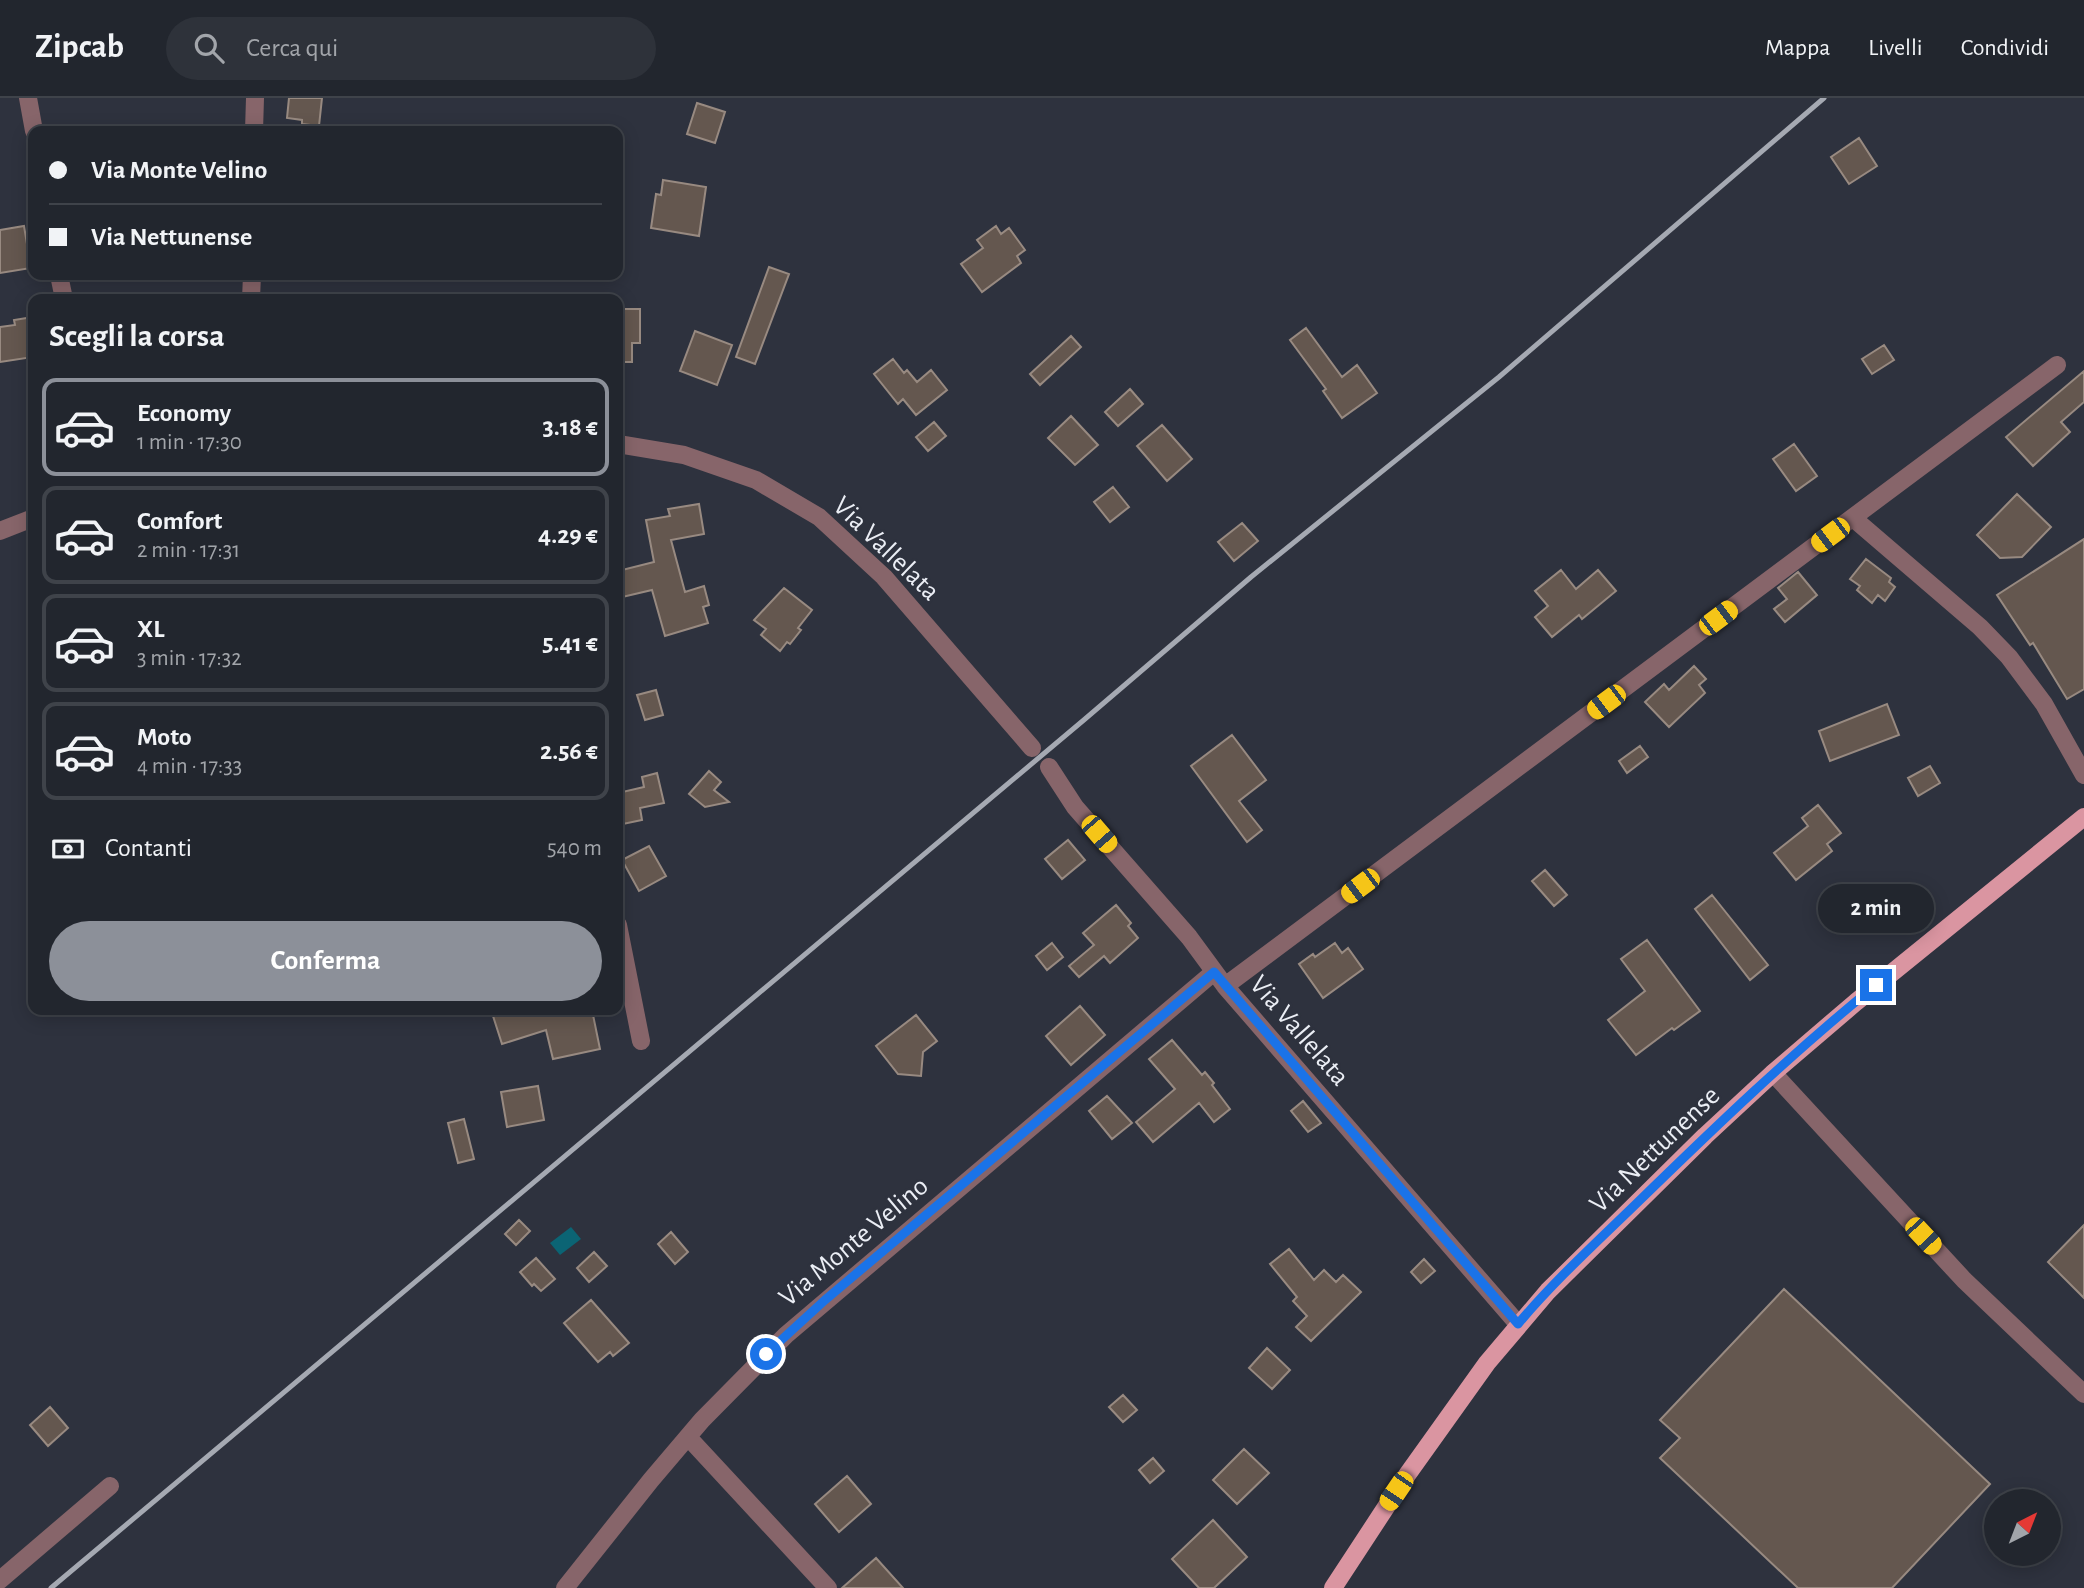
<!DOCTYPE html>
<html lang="it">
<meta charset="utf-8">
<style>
body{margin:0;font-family:"Alegreya Sans",sans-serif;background:#2e323a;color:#f1f3f6;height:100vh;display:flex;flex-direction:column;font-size:26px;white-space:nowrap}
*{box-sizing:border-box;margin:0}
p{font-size:23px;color:#a2a5aa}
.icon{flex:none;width:38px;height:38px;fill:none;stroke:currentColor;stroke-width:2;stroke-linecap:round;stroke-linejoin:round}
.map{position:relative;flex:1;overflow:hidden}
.drawer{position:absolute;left:28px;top:196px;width:595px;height:721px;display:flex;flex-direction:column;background:#22262e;border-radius:14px;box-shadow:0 4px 18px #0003,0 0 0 2px #3f434a}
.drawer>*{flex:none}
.banner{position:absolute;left:28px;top:28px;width:595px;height:154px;border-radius:14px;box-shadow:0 4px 18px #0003,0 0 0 2px #3f434a;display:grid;align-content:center;height:154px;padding:0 21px;background:#22262e}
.needle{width:46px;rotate:42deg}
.buttons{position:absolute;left:1984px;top:1391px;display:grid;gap:14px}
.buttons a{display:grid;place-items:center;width:77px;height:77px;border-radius:50%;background:#22262e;box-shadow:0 4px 18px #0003,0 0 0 2px #3f434a;font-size:35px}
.end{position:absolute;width:32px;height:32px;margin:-16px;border:9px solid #1a73e8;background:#fff;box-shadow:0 0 0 4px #fff}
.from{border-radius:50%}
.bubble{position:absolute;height:49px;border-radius:24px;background:#22262e;box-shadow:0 4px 18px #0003,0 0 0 2px #3f434a;font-size:23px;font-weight:700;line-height:49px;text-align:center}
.car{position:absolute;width:21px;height:42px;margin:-21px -10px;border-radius:9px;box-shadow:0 0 5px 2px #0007;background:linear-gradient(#f5c518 24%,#345 0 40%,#f5c518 0 76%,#345 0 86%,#f5c518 0)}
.banner b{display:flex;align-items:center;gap:24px;height:66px;font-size:26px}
.banner b+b{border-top:2px solid #3f434a}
.banner i{width:18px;height:18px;background:#f1f3f6}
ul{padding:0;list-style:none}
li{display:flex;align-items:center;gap:21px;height:98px;margin:0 14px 10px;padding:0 7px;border:4px solid #3f434a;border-radius:14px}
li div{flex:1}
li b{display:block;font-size:26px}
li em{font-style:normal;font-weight:700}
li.active{border-color:#8c9099}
li>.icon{width:63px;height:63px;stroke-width:1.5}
h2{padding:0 21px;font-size:32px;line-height:84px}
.pay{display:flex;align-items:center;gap:18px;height:77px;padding:0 21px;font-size:26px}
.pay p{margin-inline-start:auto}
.cta{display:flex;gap:14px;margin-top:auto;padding:14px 21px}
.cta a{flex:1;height:80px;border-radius:42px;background:#8c9099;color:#fff;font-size:28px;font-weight:700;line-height:80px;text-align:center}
header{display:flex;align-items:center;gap:42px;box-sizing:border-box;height:98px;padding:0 35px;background:#22262e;border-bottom:2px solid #3f434a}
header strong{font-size:33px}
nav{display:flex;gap:38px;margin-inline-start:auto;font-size:24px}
.search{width:490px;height:63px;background:#2e323a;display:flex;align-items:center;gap:18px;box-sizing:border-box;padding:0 24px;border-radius:38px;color:#a2a5aa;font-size:26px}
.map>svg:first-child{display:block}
</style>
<header>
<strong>Zipcab</strong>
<div class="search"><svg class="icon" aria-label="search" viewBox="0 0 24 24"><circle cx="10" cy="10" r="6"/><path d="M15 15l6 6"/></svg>Cerca qui</div>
<nav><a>Mappa</a><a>Livelli</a><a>Condividi</a></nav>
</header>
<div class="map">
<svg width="2084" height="1490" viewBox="0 0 2084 1490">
<rect width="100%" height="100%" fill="#2e323e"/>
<path fill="#0b6474" d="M571 1129 581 1141 560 1157 550 1145Z"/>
<path fill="#64574f" stroke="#988a81" stroke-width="2" d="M289 0H322L319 28 302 26V22L287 20Z
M697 5 725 14 715 45 687 36Z
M1859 40 1877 68 1849 86 1831 59Z
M663 82 706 89 699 138 651 130 656 96 661 97Z
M24 128 31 170 0 175V132Z
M996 128 1001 136 1009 130 1025 152 1017 158 1021 165 982 194 961 166 983 150 977 142Z
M769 169 789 176 755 266 736 259Z
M618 211H640V245H632V264H618Z
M33 219V259L0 264V229L15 227 14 222Z
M1306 230 1342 279 1357 267 1377 295 1342 320 1323 293 1326 291 1290 242Z
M695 233 732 247 717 287 680 273Z
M1071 238 1081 249 1040 287 1030 276Z
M1884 247 1894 262 1872 276 1862 261Z
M893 261 904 275 907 272 917 284 931 272 947 292 916 317 903 301 898 306 874 276Z
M2084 273V304L2061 324 2070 334 2033 368 2006 339Z
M1130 291 1143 306 1118 328 1105 314Z
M1071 318 1098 347 1075 367 1048 340Z
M934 324 946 338 928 353 916 339Z
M1162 327 1192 361 1167 383 1137 348Z
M1794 346 1817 378 1796 393 1773 361Z
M1113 389 1129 409 1110 424 1094 404Z
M2017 396 2051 429 2022 459 2000 460 1977 437Z
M699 406 704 436 671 442 685 494 704 488 709 507 703 509 708 525 665 538 652 492 618 500V473L654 464 646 422 670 418 668 411Z
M1242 425 1258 443 1234 463 1218 444Z
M2084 441V591L2067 601 2033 545 2030 547 1997 497Z
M1866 461 1891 480 1889 484 1895 489 1885 503 1878 497 1872 505 1857 492 1860 488 1850 481Z
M1561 472 1576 491 1598 472 1616 493 1582 521 1579 517 1552 539 1535 519 1548 508 1535 493Z
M1798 474 1817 497 1785 524 1774 511 1787 501 1778 490Z
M784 490 812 512 798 530 801 532 790 546 787 544 780 553 761 537 766 531 754 522Z
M1694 568 1706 581 1699 587 1705 595 1669 629 1645 604 1664 586 1669 592Z
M656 592 663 617 645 622 637 597Z
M1887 606 1899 637 1830 663 1819 633Z
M1232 637 1266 682 1239 703 1262 732 1247 744 1191 668Z
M1640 648 1648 659 1627 675 1619 663Z
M1930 668 1940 685 1918 698 1908 680Z
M709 673 721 684 714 692 729 704 705 709 689 696Z
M657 675 664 705 640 710 642 722 618 727V695L644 689 642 679Z
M1818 707 1841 735 1827 746 1832 753 1796 782 1774 755 1808 728 1802 720Z
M1068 742 1085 762 1062 781 1045 761Z
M649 748 666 778 639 793 622 762Z
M1545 772 1567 797 1554 808 1532 783Z
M1712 797 1768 867 1750 882 1695 811Z
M1116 807 1131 825 1128 828 1138 840 1110 865 1104 858 1079 879 1069 868 1094 847 1083 835Z
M1647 842 1700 913 1674 932 1672 930 1636 957 1608 922 1645 893 1621 861Z
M1052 845 1063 859 1047 872 1036 858Z
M1335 845 1342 855 1348 850 1363 871 1323 900 1299 866 1313 856 1315 859Z
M1080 908 1105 937 1071 967 1046 938Z
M511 912H592L600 951 553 961 546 932 502 946 493 918Z
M916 917 937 943 923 954 921 978 898 976 876 948Z
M1172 942 1202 977 1205 974 1214 985 1212 987 1230 1011 1214 1024 1199 1005 1153 1044 1136 1024 1175 991 1149 961Z
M538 988 544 1022 507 1029 501 994Z
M1107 998 1132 1025 1112 1041 1089 1013Z
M1303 1003 1321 1025 1308 1034 1291 1013Z
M464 1021 474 1061 458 1065 448 1025Z
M519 1122 530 1133 516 1147 505 1136Z
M2084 1127V1200L2048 1164Z
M671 1134 688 1154 675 1166 658 1146Z
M1289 1151 1314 1182 1324 1172 1336 1184 1343 1177 1361 1194 1311 1243 1296 1229 1307 1218 1293 1203 1297 1199 1270 1166Z
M594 1154 607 1168 589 1184 577 1170Z
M536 1160 555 1181 541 1193 534 1186 532 1188 520 1174Z
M1424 1161 1435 1173 1421 1185 1411 1174Z
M1784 1191 1990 1386 1892 1490H1798L1660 1360 1680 1340 1660 1322Z
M591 1202 629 1245 613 1258 610 1254 598 1264 564 1225Z
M1267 1250 1290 1272 1272 1291 1249 1270Z
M1123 1297 1137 1312 1123 1324 1109 1309Z
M50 1309 68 1330 48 1348 30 1327Z
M1244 1351 1269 1375 1237 1406 1213 1382Z
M1153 1360 1164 1373 1150 1385 1139 1372Z
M847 1378 871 1406 839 1434 815 1406Z
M1213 1422 1247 1459 1214 1490H1199L1172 1461Z
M876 1460 903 1490H842Z"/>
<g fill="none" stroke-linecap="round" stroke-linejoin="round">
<path stroke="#87656a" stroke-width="18" d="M28 0 34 33
M254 33 255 0
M59 177 64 201
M251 201 252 177
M618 346 684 357 756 382 819 419 884 479 1032 650
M1853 420 1980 529 2009 559 2044 606 2084 677
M0 433 33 420
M1049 669 1075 709 1189 839 1225 888 1518 1226
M618 827 641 943
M1225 888 2057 267
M1773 975 1964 1182 2084 1296
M688 1339 828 1490
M0 1482 110 1388
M565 1490 651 1382 702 1322 786 1237 1214 874"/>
<path stroke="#da95a1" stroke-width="18" d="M1333 1490 1407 1377 1487 1265 1548 1193 1705 1038 1773 975 1856 904 2084 719"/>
<path stroke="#a5a9b2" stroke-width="5" d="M51 1490 1085 621 1251 479 1499 279 1824 0"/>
</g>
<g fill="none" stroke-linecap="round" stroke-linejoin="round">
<path stroke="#1a73e8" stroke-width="9" d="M766 1256 825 1202 1214 874 1518 1226C1555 1182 1598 1143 1638 1104 1715 1029 1792 955 1876 887"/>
</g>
<g text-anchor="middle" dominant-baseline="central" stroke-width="5" stroke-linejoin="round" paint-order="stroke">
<g font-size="28" fill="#ebeef5" stroke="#2e323e">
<text transform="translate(886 451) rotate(44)">Via Vallelata</text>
<text transform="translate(1299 933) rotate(49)">Via Vallelata</text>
<text transform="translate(1655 1052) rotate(-44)">Via Nettunense</text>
<text transform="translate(854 1144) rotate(-40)">Via Monte Velino</text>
</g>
</g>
</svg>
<div class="buttons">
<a><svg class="needle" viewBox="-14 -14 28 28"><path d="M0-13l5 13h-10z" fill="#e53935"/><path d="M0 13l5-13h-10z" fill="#a2a5aa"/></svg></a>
</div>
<i class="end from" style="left:766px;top:1256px"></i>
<i class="end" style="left:1876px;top:887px"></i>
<div class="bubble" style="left:1818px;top:786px;width:116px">2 min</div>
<i class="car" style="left:1830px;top:437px;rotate:233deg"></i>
<i class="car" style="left:1718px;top:520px;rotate:53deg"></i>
<i class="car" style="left:1606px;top:604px;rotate:233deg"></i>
<i class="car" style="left:1099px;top:736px;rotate:139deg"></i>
<i class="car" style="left:1360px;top:788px;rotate:233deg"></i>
<i class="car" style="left:1923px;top:1138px;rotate:137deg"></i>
<i class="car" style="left:1396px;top:1393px;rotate:214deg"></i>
<div class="banner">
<b><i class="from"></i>Via Monte Velino</b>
<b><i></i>Via Nettunense</b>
</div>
<section class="drawer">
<h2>Scegli la corsa</h2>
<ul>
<li class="active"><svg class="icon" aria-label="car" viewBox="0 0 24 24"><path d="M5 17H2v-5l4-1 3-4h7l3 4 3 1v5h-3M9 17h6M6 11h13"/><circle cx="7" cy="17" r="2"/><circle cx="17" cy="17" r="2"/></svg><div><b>Economy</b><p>1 min · 17:30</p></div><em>3.18 €</em></li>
<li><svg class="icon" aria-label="car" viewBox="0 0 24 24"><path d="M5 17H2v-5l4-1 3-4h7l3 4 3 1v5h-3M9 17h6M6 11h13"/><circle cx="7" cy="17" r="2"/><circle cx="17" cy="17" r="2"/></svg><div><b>Comfort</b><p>2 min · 17:31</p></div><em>4.29 €</em></li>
<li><svg class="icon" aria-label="car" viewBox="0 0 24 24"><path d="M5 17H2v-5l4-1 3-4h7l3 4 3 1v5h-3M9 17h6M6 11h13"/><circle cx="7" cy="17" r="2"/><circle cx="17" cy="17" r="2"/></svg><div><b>XL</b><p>3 min · 17:32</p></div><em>5.41 €</em></li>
<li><svg class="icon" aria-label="car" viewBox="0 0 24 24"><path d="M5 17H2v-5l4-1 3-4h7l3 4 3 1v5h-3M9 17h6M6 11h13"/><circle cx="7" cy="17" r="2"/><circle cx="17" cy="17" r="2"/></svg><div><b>Moto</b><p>4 min · 17:33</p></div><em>2.56 €</em></li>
</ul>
<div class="pay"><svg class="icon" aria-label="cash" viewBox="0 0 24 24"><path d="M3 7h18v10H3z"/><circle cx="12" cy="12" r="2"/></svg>Contanti<p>540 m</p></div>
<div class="cta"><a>Conferma</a></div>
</section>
</div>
